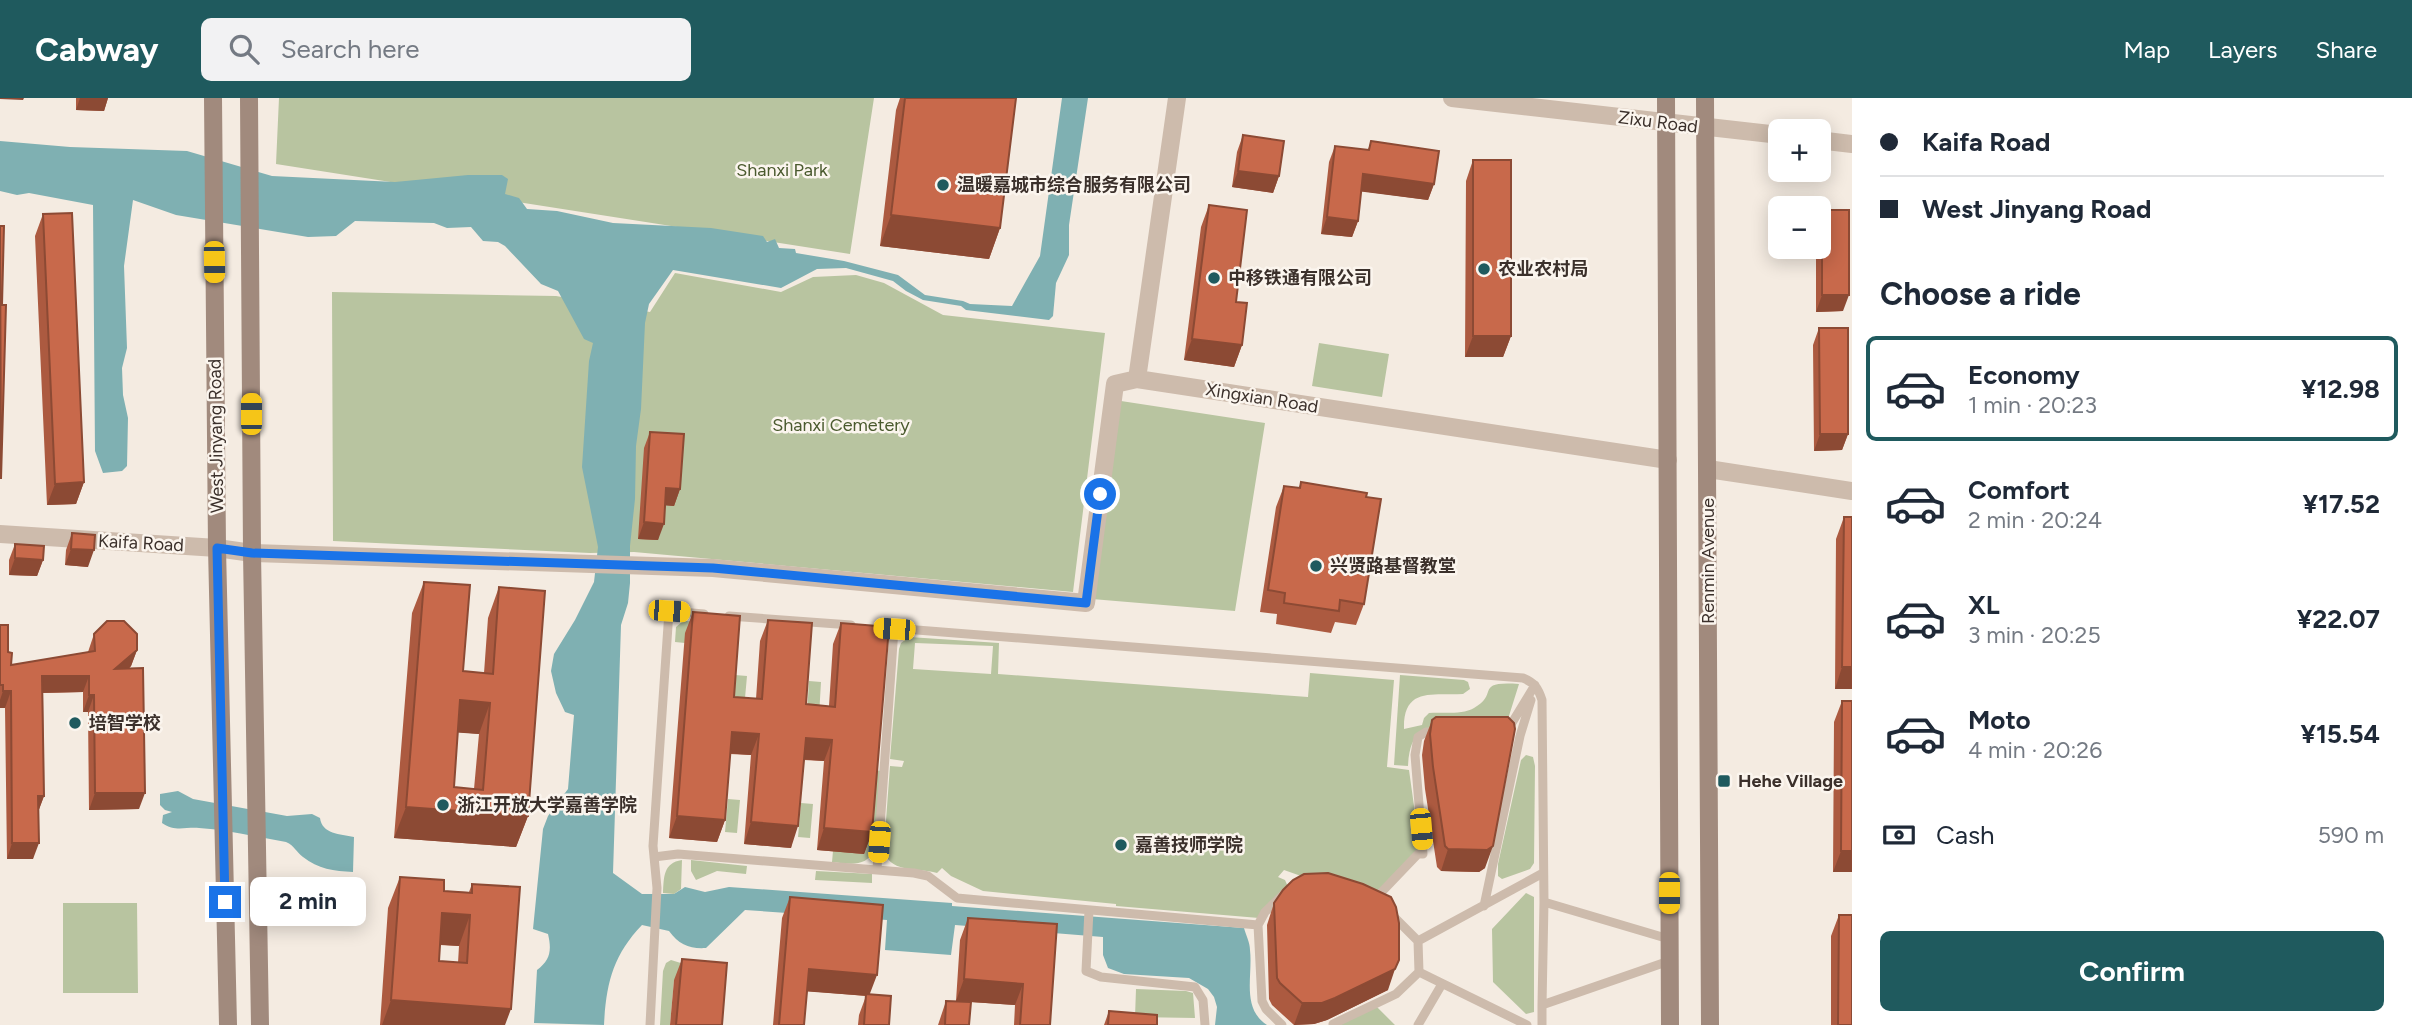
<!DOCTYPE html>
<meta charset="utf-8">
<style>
body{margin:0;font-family:Figtree,"Noto Sans SC",sans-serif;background:#f2f2f3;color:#1f2937;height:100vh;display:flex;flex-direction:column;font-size:26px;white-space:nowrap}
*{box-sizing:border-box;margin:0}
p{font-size:23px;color:#747a83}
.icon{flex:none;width:38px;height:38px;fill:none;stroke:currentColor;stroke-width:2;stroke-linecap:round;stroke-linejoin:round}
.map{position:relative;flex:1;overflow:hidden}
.details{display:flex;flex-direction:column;background:#fff;width:560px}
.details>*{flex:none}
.banner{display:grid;align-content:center;height:154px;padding:0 28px;background:#fff}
.buttons{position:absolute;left:1768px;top:21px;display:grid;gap:14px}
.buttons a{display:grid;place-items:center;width:63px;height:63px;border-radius:10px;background:#fff;box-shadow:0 4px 18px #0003;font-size:35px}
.end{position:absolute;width:32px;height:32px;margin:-16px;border:9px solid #1a73e8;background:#fff;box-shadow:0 0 0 4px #fff}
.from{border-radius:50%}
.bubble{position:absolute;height:49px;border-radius:10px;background:#fff;box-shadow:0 4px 18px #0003;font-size:23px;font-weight:700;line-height:49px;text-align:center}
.car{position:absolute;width:21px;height:42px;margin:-21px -10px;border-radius:9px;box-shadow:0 0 5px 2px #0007;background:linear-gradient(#f5c518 24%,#345 0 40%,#f5c518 0 76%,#345 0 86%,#f5c518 0)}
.banner b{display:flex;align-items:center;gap:24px;height:66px;font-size:26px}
.banner b+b{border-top:2px solid #e0e1e3}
.banner i{width:18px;height:18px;background:#1f2937}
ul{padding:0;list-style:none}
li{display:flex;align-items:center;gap:21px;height:105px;margin:0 14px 10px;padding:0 14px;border:4px solid transparent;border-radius:10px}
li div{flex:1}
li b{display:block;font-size:26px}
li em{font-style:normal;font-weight:700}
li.current{border-color:#1f5a5e}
li>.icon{width:63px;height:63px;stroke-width:1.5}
h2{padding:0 28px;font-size:32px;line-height:84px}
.pay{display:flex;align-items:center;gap:18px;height:77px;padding:0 28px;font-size:26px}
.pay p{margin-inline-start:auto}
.button{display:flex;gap:14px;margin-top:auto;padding:14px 28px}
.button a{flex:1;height:80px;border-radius:10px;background:#1f5a5e;color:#fff;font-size:28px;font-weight:700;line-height:80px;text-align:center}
header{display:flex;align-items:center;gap:42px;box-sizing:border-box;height:98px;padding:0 35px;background:#1f5a5e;color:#fff}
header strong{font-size:33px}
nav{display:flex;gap:38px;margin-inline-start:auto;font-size:24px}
.search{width:490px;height:63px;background:#f2f2f3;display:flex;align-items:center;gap:18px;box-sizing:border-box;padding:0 24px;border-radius:10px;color:#747a83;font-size:26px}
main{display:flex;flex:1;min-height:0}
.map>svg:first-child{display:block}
</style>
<header>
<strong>Cabway</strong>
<div class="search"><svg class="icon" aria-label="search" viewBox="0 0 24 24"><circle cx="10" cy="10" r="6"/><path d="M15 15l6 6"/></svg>Search here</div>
<nav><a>Map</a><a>Layers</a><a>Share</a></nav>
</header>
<main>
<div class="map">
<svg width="1852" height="927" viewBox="0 0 1852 927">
<rect width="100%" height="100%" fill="#f4ebe1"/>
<path fill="#b8c4a0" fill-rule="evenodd" d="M279 0H874L850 156 276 66Z
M675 175 781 194 813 179 856 177 884 185 943 217 1105 235 1073 494 634 454 590 455 333 443 332 194 556 198 650 214Z
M1319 245 1389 256 1382 299 1312 288Z
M1121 303 1265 325 1235 513 1092 501Z
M683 523 710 524 685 545 675 544 676 529Z
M909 539 999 545 998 576 1308 599 1310 575 1394 582 1387 669 1409 672 1420 751 1369 802 1284 772 1278 779 1285 782 1289 791 1259 820 1116 808V806L983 793 951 778 942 770 937 775C917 769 887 776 884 750L890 668 902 669 904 663 890 661 899 551 901 545ZM915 545 993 548 991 576 913 571Z
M735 577 747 578 744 611 733 610Z
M1400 577 1464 582 1468 584 1470 591 1463 596C1434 598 1403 588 1404 631L1422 627 1424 620 1429 615C1443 614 1462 617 1474 610 1500 596 1473 583 1519 586L1508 621 1499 628C1484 629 1469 629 1454 629 1423 630 1410 632 1408 668L1394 667Z
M809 583 821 584 819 618 807 617Z
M1526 657 1533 659 1535 668 1534 765 1530 771 1502 781 1498 778V766L1521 662Z
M871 672 882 673 875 750C867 770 850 766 832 764L833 753 864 755Z
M728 701 740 702 737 735 725 734Z
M801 705 813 706 810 740 798 739Z
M682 762 681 791 674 796 663 795C664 779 663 765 682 762Z
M691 762 747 768 746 776 717 773 696 782 691 773Z
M816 773 872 776V785L815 782Z
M1526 795 1534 799V914L1526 916 1493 884 1492 831Z
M63 805H137L138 895H63Z
M671 862 697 870 674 882 670 927H660L663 873 666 865Z
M1136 891 1186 893 1193 895 1195 920 1135 919Z
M1376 908 1395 927H1340Z"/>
<path fill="#7fb0b2" d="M1062 0H1088L1069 127V157L1056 185 1053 218 1049 222 966 212 961 208 923 202 906 193 893 183 846 170 817 171 781 190 673 172 649 206 645 225 641 311 636 348 635 401 630 448V485L628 505 621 527 613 775 642 796H674L685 789 705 794 729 789 952 805V808L1244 830C1246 837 1250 845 1250 852 1253 878 1241 910 1267 927H1215L1217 909 1214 899 1208 891 1189 880 1124 876 1108 870 1103 857V839L955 827 951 857 885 852 887 822 745 812 706 850C690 851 679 847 669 833L642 827C613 857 606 886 604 927L534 925 537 872C550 862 552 853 548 836L533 831 543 731 548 718 568 691 574 617 565 614 556 595 551 573 554 556 575 522 594 484 598 449 582 369 589 263 593 245 584 241 558 193 541 186 505 148 498 144 483 143 471 129 447 130 434 125 355 123 336 138 308 139 176 117 133 102 124 168 127 250 122 270 123 297 128 320 127 368 122 373 103 375 95 353 93 107 29 95 17 97 0 93V43L70 49 187 53 272 78 395 84 468 77H502L508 81 505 96 519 100 527 111 557 113 613 125 711 130 763 138 767 144 775 141 779 150 795 151 796 155 844 163 898 177 925 197 963 203 970 206 1012 208 1040 158Z
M178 693 193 701 287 718 312 716 320 720C322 736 340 736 354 739L353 774C334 773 318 771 303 759 296 754 295 748 286 744 257 739 228 732 199 730 184 729 175 734 162 725L163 717 172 714 165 712 160 707V696Z"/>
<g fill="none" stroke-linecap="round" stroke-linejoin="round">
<path stroke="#cdbbac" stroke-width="9" d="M729 518 851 527
M879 529 1523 580C1535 585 1538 590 1542 602L1544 804 1669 841
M1507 633 1535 587
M654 759 678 756 914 775 928 778 957 800 1258 827 1262 903 1266 911 1282 927
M877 771 894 531
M1374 802 1418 756H1423L1415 657 1418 639 1426 634H1437
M1484 808 1520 638 1531 602
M1089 812 1086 873 1101 879 1195 889 1203 902 1205 927
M1391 816 1418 843
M1258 827 1265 814 1286 794
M1542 907 1544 804
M1333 926 1396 896 1419 874
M650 927 657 790 653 748 669 513 704 516
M1418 927 1442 886
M1527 927 1419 874 1418 843 1543 775
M1542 927V907L1669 863"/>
<path stroke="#cdbbac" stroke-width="18" d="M1177 0 1137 281 1668 362
M1708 371 1852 393
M0 436 217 450 252 455 713 470 1086 505 1115 286 1137 281"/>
<path stroke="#cdbbac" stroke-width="18" d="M1452 0 1780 37
M1818 42 1852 46"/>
<path stroke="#a18a7d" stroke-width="18" d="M213 0 217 450 228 927
M249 0 252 455 260 927
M1666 0 1670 927
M1705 0 1710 927"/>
</g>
<path fill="#ac5a40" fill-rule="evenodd" d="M76 0H108L104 13 76 12Z
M900 0H1016L1000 130 989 161 880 148 896 12Z
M1243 37 1279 78 1273 95 1232 89 1237 54Z
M1371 43 1434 86 1428 102 1361 93 1358 123 1352 139 1321 136 1329 64 1335 48 1368 52Z
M1473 62 1511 238 1503 259H1465L1466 83Z
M1209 107 1236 204 1242 247 1234 269 1184 262 1201 129Z
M1822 112 1843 213 1816 214V149H1818V123Z
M43 116 84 384 76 406 47 407 35 138Z
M1819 230 1848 336 1842 352 1814 353 1813 247Z
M650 334 680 391 674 408 665 407 658 442 638 441 644 350Z
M1301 384 1364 506 1356 527 1335 524 1331 535 1276 526 1277 516 1260 514 1276 409 1284 388 1299 390Z
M1844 419H1852V591H1835L1836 441Z
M72 435 88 469 65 467 66 452Z
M15 446 43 462 37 478 9 477V462Z
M424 484 463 573 484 575 488 520 499 489 528 718 516 749 394 740 412 515ZM458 634 479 636 474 691 454 689Z
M693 514 734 599 756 601 760 543 768 522 806 606 829 608 833 546 841 525 872 734 864 756 817 752 824 663 804 662 791 750 744 746 751 657 730 656 725 722 717 744 669 740 685 535Z
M0 527 11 567 88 554 94 536 137 552 131 568 129 571 139 711 89 712 88 614H83V594L43 595 44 698 38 714 33 761H7L5 610H0Z
M1842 603H1852V774H1833L1834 624Z
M1432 622 1485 770 1479 774 1441 773 1437 769 1425 691 1422 657 1424 643Z
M400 779 444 793 469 794 472 786 505 927H380L388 810ZM440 847 459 848 458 865 439 863Z
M790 799 870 896 889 927H858L859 917 866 898 807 893 804 927H773L782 820Z
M1274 805 1388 892 1327 922 1314 926 1294 927 1272 907 1269 901 1267 827Z
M1839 817 1852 927H1831V838Z
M968 820 1057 826 1050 927H1014L1015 907 956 903 960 842Z
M682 861 722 927H670L674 882Z
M946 903 969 927H938Z
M1109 913 1157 927H1104Z"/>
<path fill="#8c4a34" d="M0 0H24L23 2 0 1Z
M80 0H108L104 13 76 12Z
M1238 73 1279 78 1273 95 1232 89Z
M1363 76 1434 86 1428 102 1357 93Z
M891 117 1000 130 989 161 880 148Z
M1327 119 1358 123 1352 139 1321 136Z
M1822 197H1849L1843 213 1816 214Z
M1473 238H1511L1503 259H1465Z
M1192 241 1242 247 1234 269 1184 262Z
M1820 336H1848L1842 352 1814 353Z
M84 384 76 406 47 407 55 386Z
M666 390 680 391 674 408 660 407Z
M644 424 664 426 658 442 638 441Z
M71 451 94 452 88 469 65 467Z
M15 460 43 462 37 478 9 477Z
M137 552 131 568 109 587 115 571Z
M1842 569H1852V591H1835Z
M42 578H89L83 594 36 595Z
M3 593H11L5 610H0V602Z
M89 597H94L88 614H83Z
M460 602 490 605 479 636 449 634Z
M732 634 759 636 751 657 724 655Z
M806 640 832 642 824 663 798 661Z
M95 695H145L139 711 89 712Z
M38 698H44L38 714Z
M406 709 528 718 516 749 394 740Z
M677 718 725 722 717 744 669 740Z
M751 724 798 728 791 750 744 746Z
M824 730 872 734 864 756 817 752Z
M12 745H39L33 761H7Z
M1493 748 1485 770 1479 774 1441 773 1448 751Z
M1841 753H1852V774H1833Z
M442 815 470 817 459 848 431 846Z
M809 871 877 877 869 898 801 893Z
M1395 871 1388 892 1327 922 1314 926 1294 927 1302 905Z
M964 881 1023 886 1015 907 956 903Z
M391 902 511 911 505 927H382Z"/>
<path fill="#c8694b" stroke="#8c4a34" stroke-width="2" fill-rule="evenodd" d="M905 0H1016L1000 130 891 117Z
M1243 37 1284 43 1279 78 1238 73Z
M1371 43 1439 53 1434 86 1363 76 1358 123 1327 119 1335 48 1369 52Z
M1473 62H1511V238H1473Z
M1209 107 1247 112 1236 204 1247 205 1242 247 1192 241Z
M1822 112H1849V197H1822Z
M72 115 84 384 55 386 43 116Z
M0 128H4L2 207H6L1 381Z
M1819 230H1848V336H1820Z
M650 334 684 336 680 391 666 390 664 426 644 424Z
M1301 384 1367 395 1366 399 1381 401 1364 506 1340 502 1339 513 1284 505 1285 495 1268 492 1284 388 1300 390Z
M1844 419H1852V569H1842Z
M72 435 95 437 94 452 71 451Z
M15 446 44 448 43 462 15 460Z
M424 484 470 487 463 573 493 576 499 489 545 493 528 718 406 709ZM460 602 490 605 483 692 454 689Z
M693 514 740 518 734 599 762 601 768 522 812 525 806 606 835 609 841 525 889 529 872 734 824 730 832 642 806 640 798 728 751 724 759 636 732 634 725 722 677 718Z
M107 523H124L137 536V552L115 571 143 570 145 695H95L94 597H89V578H42L44 698H38L39 745H12L11 593H3V587H0V527H8V554L12 555 11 567 95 553 94 536Z
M1842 603H1852V753H1841Z
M1436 619H1508L1514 625 1515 631 1493 748 1487 752 1448 751 1445 748 1433 669 1430 636 1432 622Z
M1328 775 1363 786 1391 799 1396 809 1399 825V862L1395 871 1335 900 1322 905H1302L1280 885 1277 880 1274 805 1283 792 1293 782 1304 776Z
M400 779 444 782V793L472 795V786L520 789 511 911 391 902ZM442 815 470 817 467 865 439 863Z
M790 799 883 807 877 877 809 871 804 927H779Z
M1839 817H1852V927H1838Z
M968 820 1057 826 1050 927H1020L1023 886 964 881Z
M682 861 727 865 722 927H676Z
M866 896 891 898 889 927H864Z
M946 903 971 904 969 927H945Z
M1109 913 1157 917V927H1108Z"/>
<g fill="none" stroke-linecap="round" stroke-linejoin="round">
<path stroke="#1a73e8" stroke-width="9" d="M225 804 217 450 252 455 713 470 1086 505 1100 396"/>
</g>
<g fill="#1f5a5e" stroke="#fbf5ee" stroke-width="2.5">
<circle cx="943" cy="87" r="7"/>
<circle cx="1484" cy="171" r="7"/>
<circle cx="1214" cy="180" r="7"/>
<circle cx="1316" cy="468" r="7"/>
<circle cx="75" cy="625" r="7"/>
<rect x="1717" y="676" width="14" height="14" rx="3.5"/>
<circle cx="443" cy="707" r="7"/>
<circle cx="1121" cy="747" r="7"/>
</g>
<g text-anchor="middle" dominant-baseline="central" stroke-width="5" stroke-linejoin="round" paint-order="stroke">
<g font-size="18" fill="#3b302b" stroke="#fbf5ee">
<text transform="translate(1658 24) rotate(7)">Zixu Road</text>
<text transform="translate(1262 300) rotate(9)">Xingxian Road</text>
<text transform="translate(216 338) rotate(-91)">West Jinyang Road</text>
<text transform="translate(141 445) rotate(3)">Kaifa Road</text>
<text transform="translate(1708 463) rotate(-90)">Renmin Avenue</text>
</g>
<g font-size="18" fill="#4a5a2e" stroke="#fbf5ee">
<text x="782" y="72">Shanxi Park</text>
<text x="841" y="327">Shanxi Cemetery</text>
</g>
<g font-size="18" font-weight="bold" fill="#3b302b" stroke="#fbf5ee" text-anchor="start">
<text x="957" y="87">温暖嘉城市综合服务有限公司</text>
<text x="1498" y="171">农业农村局</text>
<text x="1228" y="180">中移铁通有限公司</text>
<text x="1330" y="468">兴贤路基督教堂</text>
<text x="89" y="625">培智学校</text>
<text x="1738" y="683">Hehe Village</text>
<text x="457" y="707">浙江开放大学嘉善学院</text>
<text x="1135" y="747">嘉善技师学院</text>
</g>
</g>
</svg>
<div class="buttons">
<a>+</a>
<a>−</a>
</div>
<i class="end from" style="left:1100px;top:396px"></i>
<i class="end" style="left:225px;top:804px"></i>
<div class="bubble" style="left:250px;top:779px;width:116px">2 min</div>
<i class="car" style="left:214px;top:164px;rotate:179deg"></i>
<i class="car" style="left:251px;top:316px;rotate:0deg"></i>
<i class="car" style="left:669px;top:513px;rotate:94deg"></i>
<i class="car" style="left:894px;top:531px;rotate:274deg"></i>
<i class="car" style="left:1421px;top:731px;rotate:175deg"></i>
<i class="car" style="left:879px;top:744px;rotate:184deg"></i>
<i class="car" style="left:1669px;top:795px;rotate:180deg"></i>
</div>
<section class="details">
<div class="banner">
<b><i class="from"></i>Kaifa Road</b>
<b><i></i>West Jinyang Road</b>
</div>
<h2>Choose a ride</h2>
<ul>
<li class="current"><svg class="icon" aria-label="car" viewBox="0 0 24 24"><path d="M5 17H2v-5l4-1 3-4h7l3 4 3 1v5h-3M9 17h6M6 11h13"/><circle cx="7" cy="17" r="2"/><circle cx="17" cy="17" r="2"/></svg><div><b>Economy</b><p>1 min · 20:23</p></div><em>¥12.98</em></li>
<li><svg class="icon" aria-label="car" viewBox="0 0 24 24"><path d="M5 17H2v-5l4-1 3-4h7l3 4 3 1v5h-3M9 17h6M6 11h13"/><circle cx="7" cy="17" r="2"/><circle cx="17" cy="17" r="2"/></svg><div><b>Comfort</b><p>2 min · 20:24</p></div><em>¥17.52</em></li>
<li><svg class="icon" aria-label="car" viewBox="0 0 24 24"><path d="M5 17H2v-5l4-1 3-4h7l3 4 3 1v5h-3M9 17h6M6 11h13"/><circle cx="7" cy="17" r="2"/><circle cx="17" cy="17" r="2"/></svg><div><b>XL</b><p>3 min · 20:25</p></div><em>¥22.07</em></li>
<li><svg class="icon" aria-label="car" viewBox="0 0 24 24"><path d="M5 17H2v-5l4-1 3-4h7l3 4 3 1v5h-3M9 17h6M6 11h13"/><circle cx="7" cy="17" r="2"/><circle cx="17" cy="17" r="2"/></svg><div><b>Moto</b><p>4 min · 20:26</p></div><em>¥15.54</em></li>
</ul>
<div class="pay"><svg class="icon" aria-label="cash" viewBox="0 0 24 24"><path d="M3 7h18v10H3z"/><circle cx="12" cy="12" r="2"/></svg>Cash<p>590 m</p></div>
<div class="button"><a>Confirm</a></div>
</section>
</main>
